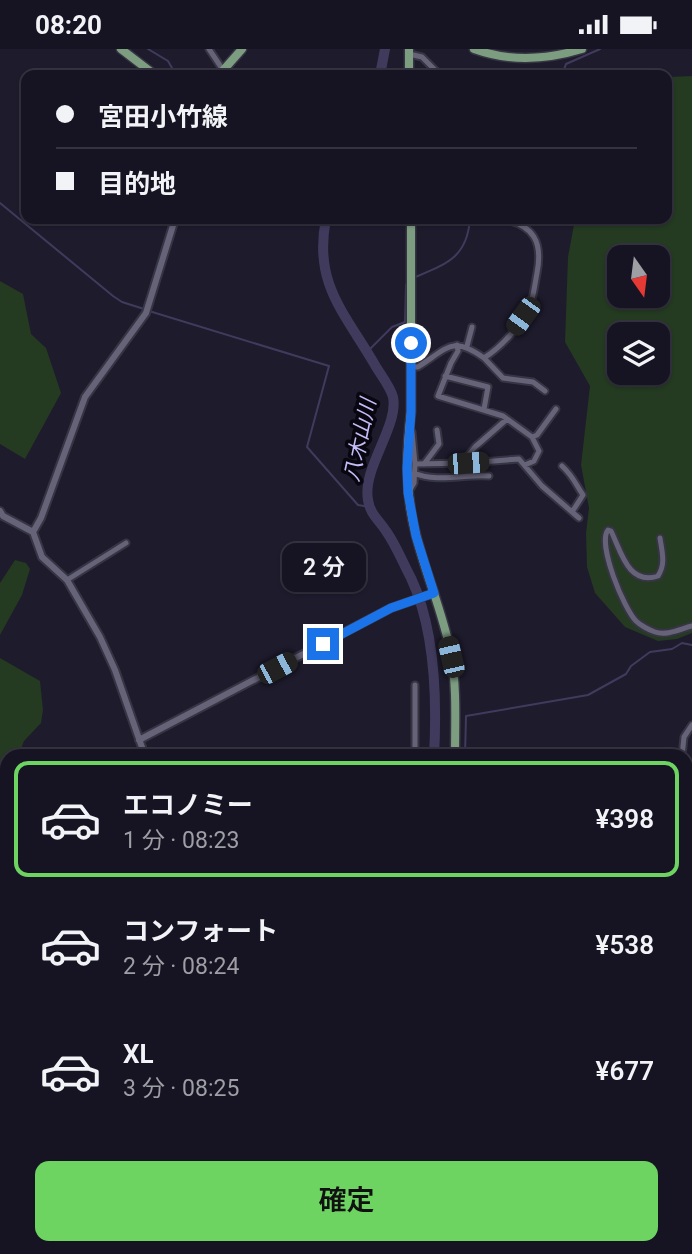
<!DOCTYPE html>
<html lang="ja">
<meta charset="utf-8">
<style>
body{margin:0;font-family:Roboto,"Noto Sans JP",sans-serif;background:#23212f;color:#f1f3f6;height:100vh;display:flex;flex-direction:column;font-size:26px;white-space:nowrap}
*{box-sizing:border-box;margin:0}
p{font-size:23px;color:#9e9ea5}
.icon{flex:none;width:38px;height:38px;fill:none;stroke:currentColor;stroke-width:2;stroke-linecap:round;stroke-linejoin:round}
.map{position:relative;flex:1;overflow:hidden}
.drawer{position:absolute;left:0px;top:700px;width:693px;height:506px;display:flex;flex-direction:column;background:#161422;border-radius:21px 21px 0 0;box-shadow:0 2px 5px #0004,0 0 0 2px #353340}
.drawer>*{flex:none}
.guide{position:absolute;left:21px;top:21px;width:651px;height:154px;border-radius:14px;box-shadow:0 2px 5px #0004,0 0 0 2px #353340;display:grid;align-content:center;height:154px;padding:0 35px;background:#161422}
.needle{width:46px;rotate:166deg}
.buttons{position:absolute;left:607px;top:196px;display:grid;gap:14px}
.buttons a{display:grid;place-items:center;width:63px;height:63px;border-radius:14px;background:#161422;box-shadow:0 2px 5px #0004,0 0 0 2px #353340;font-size:35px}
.end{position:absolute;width:32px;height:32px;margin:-16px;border:9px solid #1a73e8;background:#fff;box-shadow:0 0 0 4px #fff}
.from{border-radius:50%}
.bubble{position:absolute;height:49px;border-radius:14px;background:#161422;box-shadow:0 2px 5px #0004,0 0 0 2px #353340;font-size:23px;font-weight:600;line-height:49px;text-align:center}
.car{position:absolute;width:21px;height:42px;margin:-21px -10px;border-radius:9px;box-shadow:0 0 5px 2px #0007;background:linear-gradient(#222 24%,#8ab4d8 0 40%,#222 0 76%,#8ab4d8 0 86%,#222 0)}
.guide b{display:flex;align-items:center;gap:24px;height:66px;font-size:26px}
.guide b+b{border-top:2px solid #353340}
.guide i{width:18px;height:18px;background:#f1f3f6}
ul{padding:12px 0 0;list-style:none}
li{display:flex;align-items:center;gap:21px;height:116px;margin:0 14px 10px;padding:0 21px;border:4px solid transparent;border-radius:14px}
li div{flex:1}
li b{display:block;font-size:26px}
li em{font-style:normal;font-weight:600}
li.current{border-color:#6dd361}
li>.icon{width:63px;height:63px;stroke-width:1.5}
.button{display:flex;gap:14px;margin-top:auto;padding:14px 35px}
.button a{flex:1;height:80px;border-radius:14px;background:#6dd361;color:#111;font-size:28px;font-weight:600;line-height:80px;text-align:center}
.status{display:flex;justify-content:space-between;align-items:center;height:49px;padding:0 35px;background:#161422;direction:ltr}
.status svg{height:19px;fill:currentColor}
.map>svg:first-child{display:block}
</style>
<div class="status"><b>08:20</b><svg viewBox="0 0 49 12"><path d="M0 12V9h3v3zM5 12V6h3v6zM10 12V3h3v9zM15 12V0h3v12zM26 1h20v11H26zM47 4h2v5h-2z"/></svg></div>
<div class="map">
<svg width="692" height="1205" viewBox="0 0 692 1205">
<rect width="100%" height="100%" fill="#1e1b2d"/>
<path fill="#243a21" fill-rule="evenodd" d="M692 27V584L677 590 658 592 625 578 595 544 587 518 586 484 589 459 581 416 590 337 565 293 568 208 575 170H667V28ZM620 208H658V247H620ZM620 285H658V324H620Z
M0 232 23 245 31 285 46 299 61 344 25 410 0 395Z
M15 511 26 514 30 520 22 546 0 586V534Z
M0 609 40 632 43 661 41 674 24 692 18 707H7V827L0 826Z
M692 890V969L686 967V903Z"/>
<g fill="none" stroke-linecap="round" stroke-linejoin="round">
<path stroke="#403b5c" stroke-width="2" d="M148 0 168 12 176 26
M562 26 566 15 600 0
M0 154 113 247 122 253 144 260
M413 229C446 215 467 209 470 170
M149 262 329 317 307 398 358 456 370 458
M367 303 392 278 405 273 406 236 408 231
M465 707 466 667 588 646 626 625 631 617 650 603 672 600 682 594 692 596"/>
<path stroke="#403b5c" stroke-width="10" d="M380 26 385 0
M326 170C313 235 345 264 375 316 380 325 390 337 393 348 399 377 362 419 368 451 370 465 379 471 386 482 396 496 403 514 411 529 435 580 437 652 434 707
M308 1199 312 1205"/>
<g stroke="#363543" stroke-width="9">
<path id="minor" d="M209 0 223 21
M409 5 422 8 440 26
M457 296 458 302 451 314 438 347 503 367 532 388 539 402 534 412 525 416
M467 297 472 278
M484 309 503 329 533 333 545 342
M411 318H418C448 299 452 286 484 309 502 298 522 275 530 256 534 246 535 234 537 224 543 193 534 176 502 170
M445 327 488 338 484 360
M412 383 415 415
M532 388 537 386 556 360
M462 414 475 398 507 370
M424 415 439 395 437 381
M562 417C573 427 575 434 583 446L572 463
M414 424C437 434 465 425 489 427
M408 444 414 434 415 415 468 414 519 410 542 437 579 469
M660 489C662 503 666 515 658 527 628 537 621 502 611 482L608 481C597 495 624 560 636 572 640 576 649 581 655 583 667 587 680 580 692 577
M67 531 126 494
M415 707V636
M682 707 684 688 692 676
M686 740 690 765 686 785
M0 836 7 839
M686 1007 692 1005
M7 1076V1127
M0 1138H7
M286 1199 291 1205
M330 1199 333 1205
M447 1199 451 1201 455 1199
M7 1205V1171
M45 1205 48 1199"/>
</g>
<g stroke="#363543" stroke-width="10">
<path id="tertiary" d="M0 462 3 467 33 483 42 508 67 531 100 588 115 621 145 707
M33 483 41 469 85 348 146 264 175 170
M139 691 391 559 434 544
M172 1205 174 1199"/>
</g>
<g stroke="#363543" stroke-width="11">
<path id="primary" d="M121 0 155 26
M409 0V26
M474 0C510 13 546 11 582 0
M219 26 242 0
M411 170V363C406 405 405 445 416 486 426 526 443 564 451 605 457 638 455 674 455 707
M395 1205 401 1199"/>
</g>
<use href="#minor" stroke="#666379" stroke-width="5"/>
<use href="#tertiary" stroke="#666379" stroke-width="6"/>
<use href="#primary" stroke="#7d9d81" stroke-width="8"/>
</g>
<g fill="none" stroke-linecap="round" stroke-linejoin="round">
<path stroke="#1a73e8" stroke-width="9" d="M323 595 391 559 434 544 416 487 408 444 407 419 411 363V294"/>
</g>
<g text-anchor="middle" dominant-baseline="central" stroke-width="7" stroke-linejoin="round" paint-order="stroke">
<g font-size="21" font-style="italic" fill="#c4bcf9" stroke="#08070f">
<text transform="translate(360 391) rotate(-78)">八木山川</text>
</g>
</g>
</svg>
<div class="buttons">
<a><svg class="needle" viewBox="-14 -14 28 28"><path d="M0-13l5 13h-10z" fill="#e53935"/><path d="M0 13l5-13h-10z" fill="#9e9ea5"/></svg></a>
<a><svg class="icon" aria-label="layers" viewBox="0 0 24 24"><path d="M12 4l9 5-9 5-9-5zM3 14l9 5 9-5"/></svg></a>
</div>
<i class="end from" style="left:411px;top:294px"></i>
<i class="end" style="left:323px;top:595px"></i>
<div class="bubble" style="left:282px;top:494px;width:84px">2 分</div>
<i class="car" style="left:523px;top:267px;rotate:216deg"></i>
<i class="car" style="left:468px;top:414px;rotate:86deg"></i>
<i class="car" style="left:451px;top:608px;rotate:347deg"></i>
<i class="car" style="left:277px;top:619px;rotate:62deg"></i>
<div class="guide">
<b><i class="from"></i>宮田小竹線</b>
<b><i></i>目的地</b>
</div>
<section class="drawer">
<ul>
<li class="current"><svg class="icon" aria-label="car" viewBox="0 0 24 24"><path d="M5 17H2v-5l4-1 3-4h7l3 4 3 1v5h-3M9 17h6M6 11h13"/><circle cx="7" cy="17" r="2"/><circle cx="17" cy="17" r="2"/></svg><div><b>エコノミー</b><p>1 分 · 08:23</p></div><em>¥398</em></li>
<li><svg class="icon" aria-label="car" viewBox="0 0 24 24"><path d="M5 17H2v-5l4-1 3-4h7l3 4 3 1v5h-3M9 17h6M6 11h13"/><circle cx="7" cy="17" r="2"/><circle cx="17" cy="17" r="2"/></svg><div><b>コンフォート</b><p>2 分 · 08:24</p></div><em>¥538</em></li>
<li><svg class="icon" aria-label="car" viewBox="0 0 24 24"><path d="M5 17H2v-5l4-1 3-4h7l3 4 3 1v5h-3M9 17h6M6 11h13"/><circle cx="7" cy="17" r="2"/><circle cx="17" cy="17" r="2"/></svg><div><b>XL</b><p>3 分 · 08:25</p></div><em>¥677</em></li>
</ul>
<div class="button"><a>確定</a></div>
</section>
</div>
